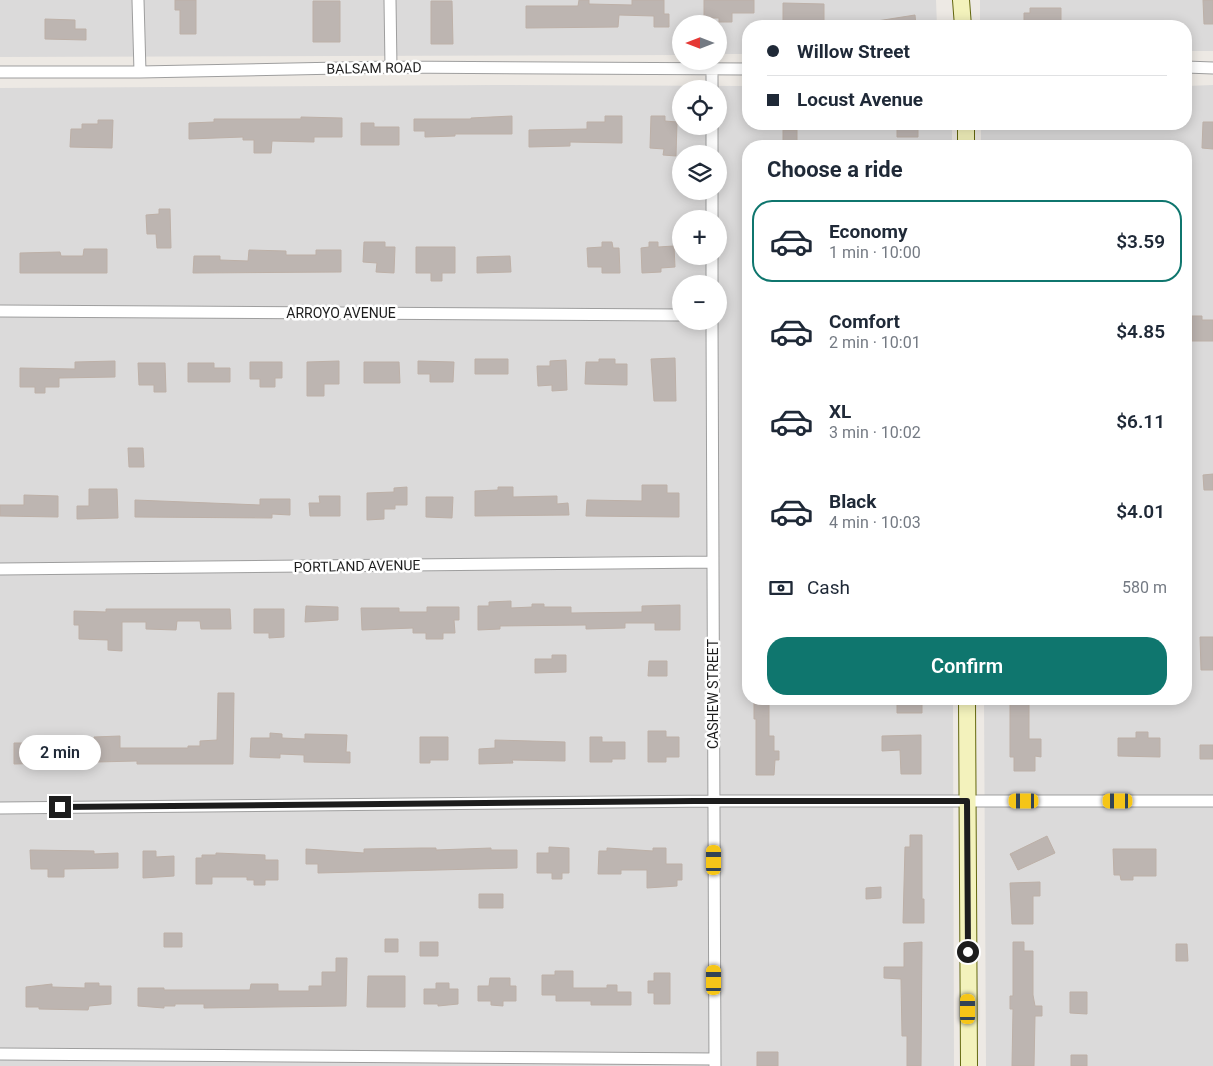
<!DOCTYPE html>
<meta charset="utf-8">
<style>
body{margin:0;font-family:Roboto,sans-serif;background:#f2f2f3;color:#1f2937;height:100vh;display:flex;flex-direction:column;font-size:19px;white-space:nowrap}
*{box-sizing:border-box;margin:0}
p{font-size:16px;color:#747a83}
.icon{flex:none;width:28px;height:28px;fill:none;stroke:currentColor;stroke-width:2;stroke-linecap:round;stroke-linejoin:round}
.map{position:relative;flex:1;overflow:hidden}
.details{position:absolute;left:742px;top:140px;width:450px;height:565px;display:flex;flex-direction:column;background:#fff;border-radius:20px;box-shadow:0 2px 12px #0003}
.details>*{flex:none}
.banner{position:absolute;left:742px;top:20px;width:450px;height:110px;border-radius:20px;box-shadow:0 2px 12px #0003;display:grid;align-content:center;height:110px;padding:0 25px;background:#fff}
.needle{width:32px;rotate:270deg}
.controls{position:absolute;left:672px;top:15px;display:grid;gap:10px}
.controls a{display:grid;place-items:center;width:55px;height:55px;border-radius:50%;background:#fff;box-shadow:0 2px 12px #0003;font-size:25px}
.end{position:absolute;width:22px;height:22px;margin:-11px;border:6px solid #1d1d1d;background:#fff;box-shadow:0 0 0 2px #fff}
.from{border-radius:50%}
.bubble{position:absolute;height:35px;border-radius:18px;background:#fff;box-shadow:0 2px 12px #0003;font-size:16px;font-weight:600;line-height:35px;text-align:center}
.car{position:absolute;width:15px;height:30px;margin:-15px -8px;border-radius:6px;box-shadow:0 0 4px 1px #0007;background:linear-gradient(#f5c518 24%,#345 0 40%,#f5c518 0 76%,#345 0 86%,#f5c518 0)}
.banner b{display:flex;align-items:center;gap:18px;height:48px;font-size:19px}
.banner b+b{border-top:1px solid #e0e1e3}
.banner i{width:12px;height:12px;background:#1f2937}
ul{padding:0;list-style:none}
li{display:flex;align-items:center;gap:15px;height:82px;margin:0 10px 8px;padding:0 15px;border:2px solid transparent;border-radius:20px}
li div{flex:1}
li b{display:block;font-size:19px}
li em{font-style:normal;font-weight:600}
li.on{border-color:#0f766e}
li>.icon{width:45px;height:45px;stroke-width:1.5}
h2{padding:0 25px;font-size:22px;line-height:60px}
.pay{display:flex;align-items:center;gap:12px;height:55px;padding:0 25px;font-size:19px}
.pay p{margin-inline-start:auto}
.primary-button{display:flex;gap:10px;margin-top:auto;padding:10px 25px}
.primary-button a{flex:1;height:58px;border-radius:20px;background:#0f766e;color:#fff;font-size:20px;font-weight:600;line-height:58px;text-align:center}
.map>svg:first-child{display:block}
</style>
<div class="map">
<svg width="1213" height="1066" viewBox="0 0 1213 1066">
<rect width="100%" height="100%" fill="#ede9e4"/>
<path fill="#dbdada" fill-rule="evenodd" d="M0 0H936L937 26H749V54H719V24H681V55L0 57Z
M980 0H1213V51H1186V26H980Z
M494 85 749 86V124H952V146H749V699H953L954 1066H0V88ZM681 89H719V126H681ZM681 154H719V191H681ZM681 219H719V256H681ZM681 284H719V321H681Z
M1213 85V1066H986L984 699H1186V146H981V124H1186V86Z"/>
<path fill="#bdb5b1" stroke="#bdb0a7" d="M175 0H196V34H180V10H175Z
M579 0H589V4L632 5V0H664V14H669V27H654V16L619 15 618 27 526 28V6H578Z
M704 0H754V13H732V22H719V18H704Z
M1203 0H1213V24H1204Z
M313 1H340V42H313Z
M431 1H452L453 44H431Z
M783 3 824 4V24L783 23Z
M1030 8H1061V26H1024V13H1030Z
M915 15 916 26H878L877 21Z
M45 19 75 20V29H86V40L45 39Z
M512 116V134H455V136L425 137V131H414V119H471V118Z
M605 116H622V143L570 142V146L529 147V130L587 129V122H605Z
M651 116H665V121L677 122 676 156 663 155 664 149 650 148Z
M301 117 342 118V137H314V142L272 141 271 153H254V140H243V137L189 139V123L214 122V119H301Z
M98 120H113L112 148 70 147 71 129H82V124H98Z
M1203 122H1213V149L1202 148Z
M361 123H374V127H399V145H361Z
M897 124H918V137H897Z
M783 130H797V142L783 143Z
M159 209H170L171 248H157L156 234H147L146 215 159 214Z
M364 242H385V247H395L394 273 376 272 377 263 363 262Z
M602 242H612L613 248H619L620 273H602V267H588L587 248 602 247Z
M649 242H658V247L674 246 675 267 661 268V272L642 273 641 248 649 247Z
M416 247H455V273H442V281H431V273H416Z
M84 249H107V273H20V253L60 252 61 256H83Z
M249 250 286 251V255H316V250H341V272L193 273 194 256H220V260L248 261Z
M510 256 511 272 477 273V257Z
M1192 316H1202V320H1213V341H1192Z
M675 358 676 401H654L651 359Z
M475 359H508V374H475Z
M599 359H615V364H627V385L585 384 586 362H599Z
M566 360 567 390 552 391V385L538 386 537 366H550V361Z
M115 361V377L59 378V387H45V393H35V387H20V368L75 369V362Z
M339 361V384H324V396H307V362Z
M418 361 454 362 453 382H430V374H418Z
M250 362H282V378H275V387H260V379H250Z
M364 362H399L400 383H364Z
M138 363H165L166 392H154V385H139Z
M188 363H214V368H230V382H188Z
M128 448H143L144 467H129Z
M1213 474V490H1204L1203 475Z
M642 485H667V493H679V517L586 516 587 500 642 501Z
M407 487V505H395V509H384V519L367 520V493L394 492V488Z
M498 487H513V497L557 496V504L568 503 569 515 475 516V491L498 490Z
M89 489H117L118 518 77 519V506H89Z
M24 495 58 496V517L0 516V505H24Z
M319 496H340V516H310L309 503H320Z
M426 497H453L452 518 426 517Z
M260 499H290V515L272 514V518L135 517V500L260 505Z
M511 601V608L532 607V604H544V607H571V613L642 612V606L680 605V630H655V623H625V628L586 629V625L500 626V629L478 630V606H489V602Z
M306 606 338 607V620L305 622Z
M427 607H459V620H454L455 633H443V639H426V633H413V628L362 630 361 608H399V612H427Z
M106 609H230L231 629H201L200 621H177L176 630 146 629V622H122V651L108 650V640L79 639V625H74V611L106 612Z
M254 609H284V637L269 638V633H254Z
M1200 637H1213V670H1201Z
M552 655H566V672L535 673V659H552Z
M649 661H667V676H648Z
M218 693H234L233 764H137V761L14 764V743H44V751H76V742H94V737L120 736V748H188V746H200V741L217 740Z
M754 699H769V736H774V751H779V760H775L774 775H756V719H754Z
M897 699H922V713H897Z
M1010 699H1029V739H1041V757L1035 756V771H1014V757H1010Z
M648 731H666V737H679V757H666V762H648Z
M1136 732H1148V738H1160V757L1118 756V738H1136Z
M270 733 282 734V738L305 739V734L347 735 346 752H350V763L304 762V755L280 754V758L250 757 251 738H270Z
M921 735V774H901L900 750 882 751V736Z
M420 737H448V760H430V763H420Z
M590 737H602V742H625V759H612V762H590Z
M495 740 565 742V761L512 760 513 763 479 764V749L495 748Z
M1200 745H1213V759H1200Z
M910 835H922V899H924V923H903L905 847H910Z
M1047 836 1055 853 1018 870 1010 854Z
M549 847 569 848V873H562V879H552V873H537V853H549Z
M422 848H436V850L491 848V850H517V868L318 873V864H306V849L364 853V849Z
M607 848 653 851V848H666V864H682V880H677V886L647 888V870H621V874H598L599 851H607Z
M1113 849H1156V876H1133V880H1121L1120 875H1114Z
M30 850 94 851V854L118 853V868L64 869V877H48V869H31Z
M143 851H156V857L174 856V876L143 878Z
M216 853 265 855V860H278V880H265V885H254V880H247V877H212V884H196V858H202V855H216Z
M1040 882V896H1033V924H1012L1010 883Z
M881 887V898L866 899V888Z
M479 894H503V908H479Z
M164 933H182V947H164Z
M385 939H398V952H385Z
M420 942H438V956H420Z
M922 942 921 1066H907V1036H902L901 979 884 978V967H904V943Z
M1013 942H1024V951H1033V995L1035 1006H1042V1016H1035L1034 1066H1012L1013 1009H1010V996H1013Z
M1176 944H1187L1188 961H1176Z
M336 958H347L346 1006 204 1008V1004H175V1006H164V1008L138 1006V988H164V990H250L251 984H278V991H309V986H322V972H336Z
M555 971H573V988H607V985H617V992H631V1005H591V1001H556V995H542V975H555Z
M654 973H670V1004H654V993H648V981H654Z
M368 976H405V1007H367Z
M490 978H510V986H516V1001H503V1006L491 1005V1001H478V986H489Z
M85 983H99V986H111V1004L89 1006 88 1010 39 1009V1007H26V987L52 984V987L85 988Z
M436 983H449V989H458V1004L438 1006V1004H424V989H436Z
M1070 992H1087V1014L1070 1013Z
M757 1052H778V1066H757Z
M1071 1055H1087V1066H1071Z"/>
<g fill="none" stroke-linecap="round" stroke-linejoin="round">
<g stroke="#9e9e9e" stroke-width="13">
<path id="street" d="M138 0 140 72
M390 0 391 67
M1186 67 1213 68
M712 70V89
M0 72H140L391 67 749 69
M712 126V154
M712 191V219
M712 256V284
M0 311 681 315
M712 321 715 1066
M0 569 713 562
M0 808 714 801H1213
M0 1054 714 1059"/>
</g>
<g stroke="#64680f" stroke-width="18">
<path id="secondary" d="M961 0 963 26
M966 124V146
M967 699 969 1066"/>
</g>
<use href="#street" stroke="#fff" stroke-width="11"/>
<use href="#secondary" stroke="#f3f2bc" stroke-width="16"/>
</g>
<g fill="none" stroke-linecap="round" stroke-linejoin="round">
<path stroke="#1d1d1d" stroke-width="6" d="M60 807 694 801H967L968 952"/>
</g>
<g text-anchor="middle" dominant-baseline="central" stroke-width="5" stroke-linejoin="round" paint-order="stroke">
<g font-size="14" fill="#1d1d1d" stroke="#fff">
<text transform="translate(374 68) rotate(-1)">BALSAM ROAD</text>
<text x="341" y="313">ARROYO AVENUE</text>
<text transform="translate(357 566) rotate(-1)">PORTLAND AVENUE</text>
<text transform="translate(713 694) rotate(-90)">CASHEW STREET</text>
</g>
</g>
</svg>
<div class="controls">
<a><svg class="needle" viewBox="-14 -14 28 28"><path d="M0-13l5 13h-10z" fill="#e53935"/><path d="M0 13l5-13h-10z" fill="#747a83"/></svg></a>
<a><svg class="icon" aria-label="locate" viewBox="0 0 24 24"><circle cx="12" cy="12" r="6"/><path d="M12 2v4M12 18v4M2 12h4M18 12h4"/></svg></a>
<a><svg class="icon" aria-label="layers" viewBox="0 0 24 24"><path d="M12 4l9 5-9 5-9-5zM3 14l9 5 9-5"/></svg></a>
<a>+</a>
<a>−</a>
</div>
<i class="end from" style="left:968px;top:952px"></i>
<i class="end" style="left:60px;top:807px"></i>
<div class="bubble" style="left:19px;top:735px;width:82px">2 min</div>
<i class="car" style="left:1024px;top:801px;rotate:270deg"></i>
<i class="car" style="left:1118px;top:801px;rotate:270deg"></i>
<i class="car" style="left:714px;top:860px;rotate:0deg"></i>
<i class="car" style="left:714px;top:980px;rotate:0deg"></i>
<i class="car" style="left:968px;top:1009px;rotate:0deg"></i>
<div class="banner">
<b><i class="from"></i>Willow Street</b>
<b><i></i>Locust Avenue</b>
</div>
<section class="details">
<h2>Choose a ride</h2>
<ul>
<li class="on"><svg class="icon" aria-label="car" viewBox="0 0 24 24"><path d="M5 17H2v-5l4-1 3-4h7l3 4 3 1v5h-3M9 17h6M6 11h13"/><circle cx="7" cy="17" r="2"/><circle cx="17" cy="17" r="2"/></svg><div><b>Economy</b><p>1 min · 10:00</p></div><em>$3.59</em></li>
<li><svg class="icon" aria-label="car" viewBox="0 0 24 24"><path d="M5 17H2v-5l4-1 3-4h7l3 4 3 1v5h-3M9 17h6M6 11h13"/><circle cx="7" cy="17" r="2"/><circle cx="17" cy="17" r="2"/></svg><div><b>Comfort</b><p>2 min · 10:01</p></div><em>$4.85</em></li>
<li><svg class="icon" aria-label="car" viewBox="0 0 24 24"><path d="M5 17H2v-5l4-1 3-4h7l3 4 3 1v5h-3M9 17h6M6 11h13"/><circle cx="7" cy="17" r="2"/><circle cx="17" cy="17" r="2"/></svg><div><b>XL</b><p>3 min · 10:02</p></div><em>$6.11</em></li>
<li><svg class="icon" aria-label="car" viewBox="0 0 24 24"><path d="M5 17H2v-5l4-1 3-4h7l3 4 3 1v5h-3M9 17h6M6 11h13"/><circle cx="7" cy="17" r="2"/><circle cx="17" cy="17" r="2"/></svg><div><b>Black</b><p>4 min · 10:03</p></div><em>$4.01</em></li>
</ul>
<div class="pay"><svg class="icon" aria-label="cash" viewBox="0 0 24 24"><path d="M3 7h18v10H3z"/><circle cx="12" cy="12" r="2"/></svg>Cash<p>580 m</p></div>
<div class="primary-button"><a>Confirm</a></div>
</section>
</div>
